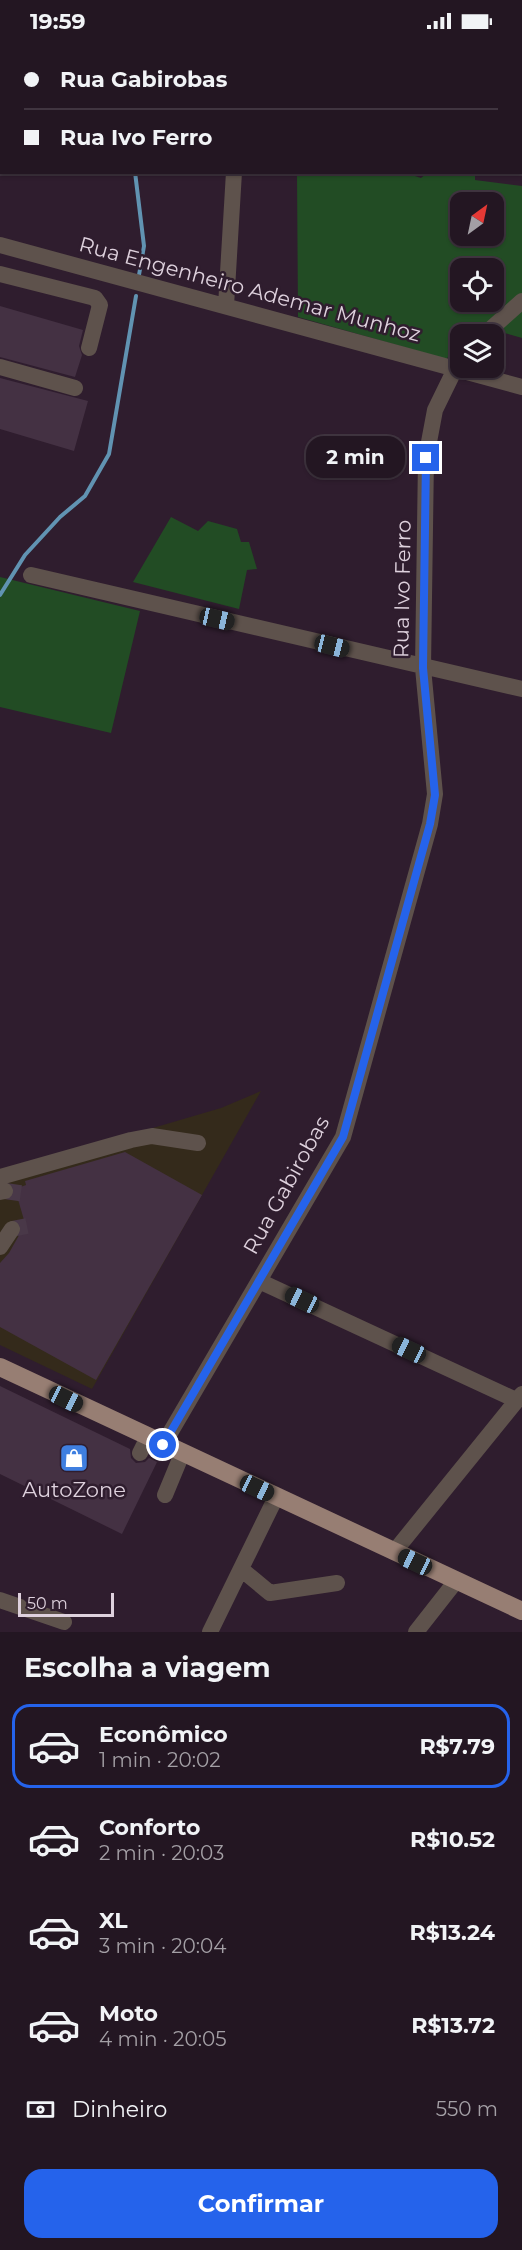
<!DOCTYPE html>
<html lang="pt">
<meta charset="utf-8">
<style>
body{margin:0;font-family:Montserrat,sans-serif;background:#2b1f2a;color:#f1f3f6;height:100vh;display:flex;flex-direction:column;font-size:22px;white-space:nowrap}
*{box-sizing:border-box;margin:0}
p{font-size:20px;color:#a39fa5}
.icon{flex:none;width:33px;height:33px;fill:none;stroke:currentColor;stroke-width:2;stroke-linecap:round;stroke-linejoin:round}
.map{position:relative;height:1590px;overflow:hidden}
.drawer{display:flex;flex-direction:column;background:#231622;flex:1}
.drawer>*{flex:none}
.hud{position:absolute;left:0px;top:0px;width:522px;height:132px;box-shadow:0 2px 4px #0004,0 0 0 2px #403540;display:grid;align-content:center;height:132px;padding:0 24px;background:#231622}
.needle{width:39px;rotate:33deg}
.controls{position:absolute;left:450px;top:150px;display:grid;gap:12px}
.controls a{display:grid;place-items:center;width:54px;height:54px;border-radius:12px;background:#231622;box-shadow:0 2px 4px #0004,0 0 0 2px #403540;font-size:30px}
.scale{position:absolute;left:18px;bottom:15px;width:96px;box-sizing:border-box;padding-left:6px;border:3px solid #ded1dd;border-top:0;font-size:16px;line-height:21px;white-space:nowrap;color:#ded1dd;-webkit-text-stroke:4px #2f1d2e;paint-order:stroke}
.end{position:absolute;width:27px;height:27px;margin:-14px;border:8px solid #2563eb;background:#fff;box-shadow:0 0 0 3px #fff}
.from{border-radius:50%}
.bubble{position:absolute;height:42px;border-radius:18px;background:#231622;box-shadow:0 2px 4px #0004,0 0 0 2px #403540;font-size:20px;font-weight:700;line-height:42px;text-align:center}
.car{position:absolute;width:18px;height:36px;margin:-18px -9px;border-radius:8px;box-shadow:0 0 4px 2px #0007;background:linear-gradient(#222 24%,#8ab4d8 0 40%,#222 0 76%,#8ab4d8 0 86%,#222 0)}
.hud b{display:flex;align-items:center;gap:21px;height:57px;font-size:22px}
.hud b+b{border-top:2px solid #403540}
.hud i{width:15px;height:15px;background:#f1f3f6}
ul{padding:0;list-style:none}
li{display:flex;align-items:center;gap:18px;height:84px;margin:0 12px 9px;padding:0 12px;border:3px solid transparent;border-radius:18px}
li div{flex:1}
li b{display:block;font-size:22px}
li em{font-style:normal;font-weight:700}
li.on{border-color:#2563eb}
li>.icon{width:54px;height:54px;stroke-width:1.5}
h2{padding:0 24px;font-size:27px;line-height:72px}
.pay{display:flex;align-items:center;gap:15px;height:66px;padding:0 24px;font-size:22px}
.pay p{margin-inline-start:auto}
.primary-button{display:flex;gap:12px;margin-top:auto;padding:12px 24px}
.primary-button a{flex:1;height:69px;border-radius:18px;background:#2563eb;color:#fff;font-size:24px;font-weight:700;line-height:69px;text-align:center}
.status{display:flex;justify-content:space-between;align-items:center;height:42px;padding:0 30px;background:#231622;direction:ltr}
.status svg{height:16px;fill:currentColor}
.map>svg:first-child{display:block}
</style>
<div class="status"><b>19:59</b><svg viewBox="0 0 49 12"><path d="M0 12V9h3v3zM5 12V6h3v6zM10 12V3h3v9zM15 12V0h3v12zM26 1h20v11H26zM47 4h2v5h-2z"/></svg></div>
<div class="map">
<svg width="522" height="1590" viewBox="0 0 522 1590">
<rect width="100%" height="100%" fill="#2f1d2e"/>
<path fill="#342a1b" d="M261 1049 92 1347 0 1303V1127L47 1117 221 1066Z"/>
<path fill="#224c24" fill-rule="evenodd" d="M403 130 421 136 427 131H475V138L522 144V254L474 292H460V304L446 317 298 275 297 131ZM460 160H494V194H460ZM460 226H494V260H460Z
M522 265V296L494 288Z
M171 475 198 489 208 479 237 487 241 500H249L257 527 247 528 239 567 133 540Z
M0 535 140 569 111 691 0 665Z"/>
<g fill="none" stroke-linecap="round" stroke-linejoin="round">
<path stroke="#6193b2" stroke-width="4" d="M133 0V2
M135 130 144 204 139 233
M0 553 25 513 60 475 85 454 109 412 136 254"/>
</g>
<path fill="#443143" d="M0 264 83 288 79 304 82 313 75 335 0 315Z
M0 336 88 359 74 409 0 387Z
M125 1110 202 1153 96 1338 0 1285V1221L9 1211 22 1188 21 1182 24 1178 15 1147 26 1143 25 1139Z
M0 1344 130 1407 131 1416 136 1421 145 1420 149 1416 157 1420 122 1492 0 1432Z"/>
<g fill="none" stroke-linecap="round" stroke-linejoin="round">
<path stroke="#493848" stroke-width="16" stroke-dasharray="16 8" stroke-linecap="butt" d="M5 1149 26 1152
M12 1187 27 1184"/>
<path stroke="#5e524c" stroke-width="16" d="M0 203 522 345
M0 232 95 256 100 263 89 306
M226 264 234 130
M485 292 522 259
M0 325 75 346
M31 533 522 647
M0 1135 131 1098 152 1094 198 1101
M0 1150 5 1149
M0 1205 12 1187
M259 1239 516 1358
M163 1403 343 1095 430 782 435 752 423 626 426 416 435 368 455 327 460 320
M140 1411 148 1395
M165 1453 182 1412
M394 1510 522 1352
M241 1527 270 1551 337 1541
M0 1558 64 1580
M210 1590 276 1455
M416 1590 456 1539"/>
<path stroke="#977e73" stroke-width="18" d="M0 1325 522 1569"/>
</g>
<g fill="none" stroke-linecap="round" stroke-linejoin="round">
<path stroke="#2563eb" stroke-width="8" d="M163 1403 343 1095 430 782 435 753 423 626 426 416"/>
</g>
<defs>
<g id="shop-square" transform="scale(1.5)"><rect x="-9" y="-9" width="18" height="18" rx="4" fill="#3f7fe0" stroke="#2f1d2e"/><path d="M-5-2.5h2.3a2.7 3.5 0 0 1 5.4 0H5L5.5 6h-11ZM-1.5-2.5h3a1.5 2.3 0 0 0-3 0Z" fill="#fff"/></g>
</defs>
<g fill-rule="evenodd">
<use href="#shop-square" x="74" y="1416"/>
</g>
<g text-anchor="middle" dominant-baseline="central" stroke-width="5" stroke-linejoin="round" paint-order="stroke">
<g font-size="21" fill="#ded1dd" stroke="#2f1d2e">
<text transform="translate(250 247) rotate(15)">Rua Engenheiro Ademar Munhoz</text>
<text transform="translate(402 547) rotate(-89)">Rua Ivo Ferro</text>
<text transform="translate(286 1143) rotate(-61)">Rua Gabirobas</text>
</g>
<g font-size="21" fill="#ded1dd" stroke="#2f1d2e">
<text x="74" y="1447">AutoZone</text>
</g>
</g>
</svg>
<div class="controls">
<a><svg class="needle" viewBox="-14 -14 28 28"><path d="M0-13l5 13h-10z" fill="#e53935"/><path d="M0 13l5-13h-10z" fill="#a39fa5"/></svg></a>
<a><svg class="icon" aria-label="locate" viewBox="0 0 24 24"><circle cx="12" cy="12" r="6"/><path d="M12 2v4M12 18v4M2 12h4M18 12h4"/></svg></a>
<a><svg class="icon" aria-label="layers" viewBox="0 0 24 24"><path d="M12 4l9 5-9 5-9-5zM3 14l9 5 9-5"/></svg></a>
</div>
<div class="scale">50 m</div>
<i class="end from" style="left:163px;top:1403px"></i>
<i class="end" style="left:426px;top:416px"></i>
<div class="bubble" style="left:306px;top:394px;width:99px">2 min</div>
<i class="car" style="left:217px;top:577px;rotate:103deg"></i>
<i class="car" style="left:332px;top:604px;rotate:104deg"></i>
<i class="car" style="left:302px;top:1258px;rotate:295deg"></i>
<i class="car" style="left:409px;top:1308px;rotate:295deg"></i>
<i class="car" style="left:66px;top:1357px;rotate:116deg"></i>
<i class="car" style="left:257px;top:1446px;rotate:115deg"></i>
<i class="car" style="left:415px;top:1520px;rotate:295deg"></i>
<div class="hud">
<b><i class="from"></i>Rua Gabirobas</b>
<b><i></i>Rua Ivo Ferro</b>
</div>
</div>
<section class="drawer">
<h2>Escolha a viagem</h2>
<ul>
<li class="on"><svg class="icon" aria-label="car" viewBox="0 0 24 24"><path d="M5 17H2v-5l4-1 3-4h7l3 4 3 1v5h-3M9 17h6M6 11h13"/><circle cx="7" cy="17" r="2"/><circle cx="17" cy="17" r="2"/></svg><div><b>Econômico</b><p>1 min · 20:02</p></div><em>R$7.79</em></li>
<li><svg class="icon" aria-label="car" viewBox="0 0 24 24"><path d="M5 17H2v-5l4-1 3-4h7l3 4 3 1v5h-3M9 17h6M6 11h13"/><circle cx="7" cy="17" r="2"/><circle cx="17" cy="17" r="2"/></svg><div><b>Conforto</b><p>2 min · 20:03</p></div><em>R$10.52</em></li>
<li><svg class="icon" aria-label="car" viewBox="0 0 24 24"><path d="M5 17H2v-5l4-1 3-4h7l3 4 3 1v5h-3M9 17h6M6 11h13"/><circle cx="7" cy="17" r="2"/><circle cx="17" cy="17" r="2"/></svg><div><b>XL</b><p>3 min · 20:04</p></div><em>R$13.24</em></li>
<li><svg class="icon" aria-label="car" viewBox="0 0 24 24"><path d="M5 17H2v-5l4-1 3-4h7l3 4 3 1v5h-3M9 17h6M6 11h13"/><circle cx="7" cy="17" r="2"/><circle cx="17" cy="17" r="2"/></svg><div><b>Moto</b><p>4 min · 20:05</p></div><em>R$13.72</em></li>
</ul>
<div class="pay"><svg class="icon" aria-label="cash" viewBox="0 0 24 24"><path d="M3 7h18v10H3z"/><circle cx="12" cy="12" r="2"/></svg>Dinheiro<p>550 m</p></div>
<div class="primary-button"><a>Confirmar</a></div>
</section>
